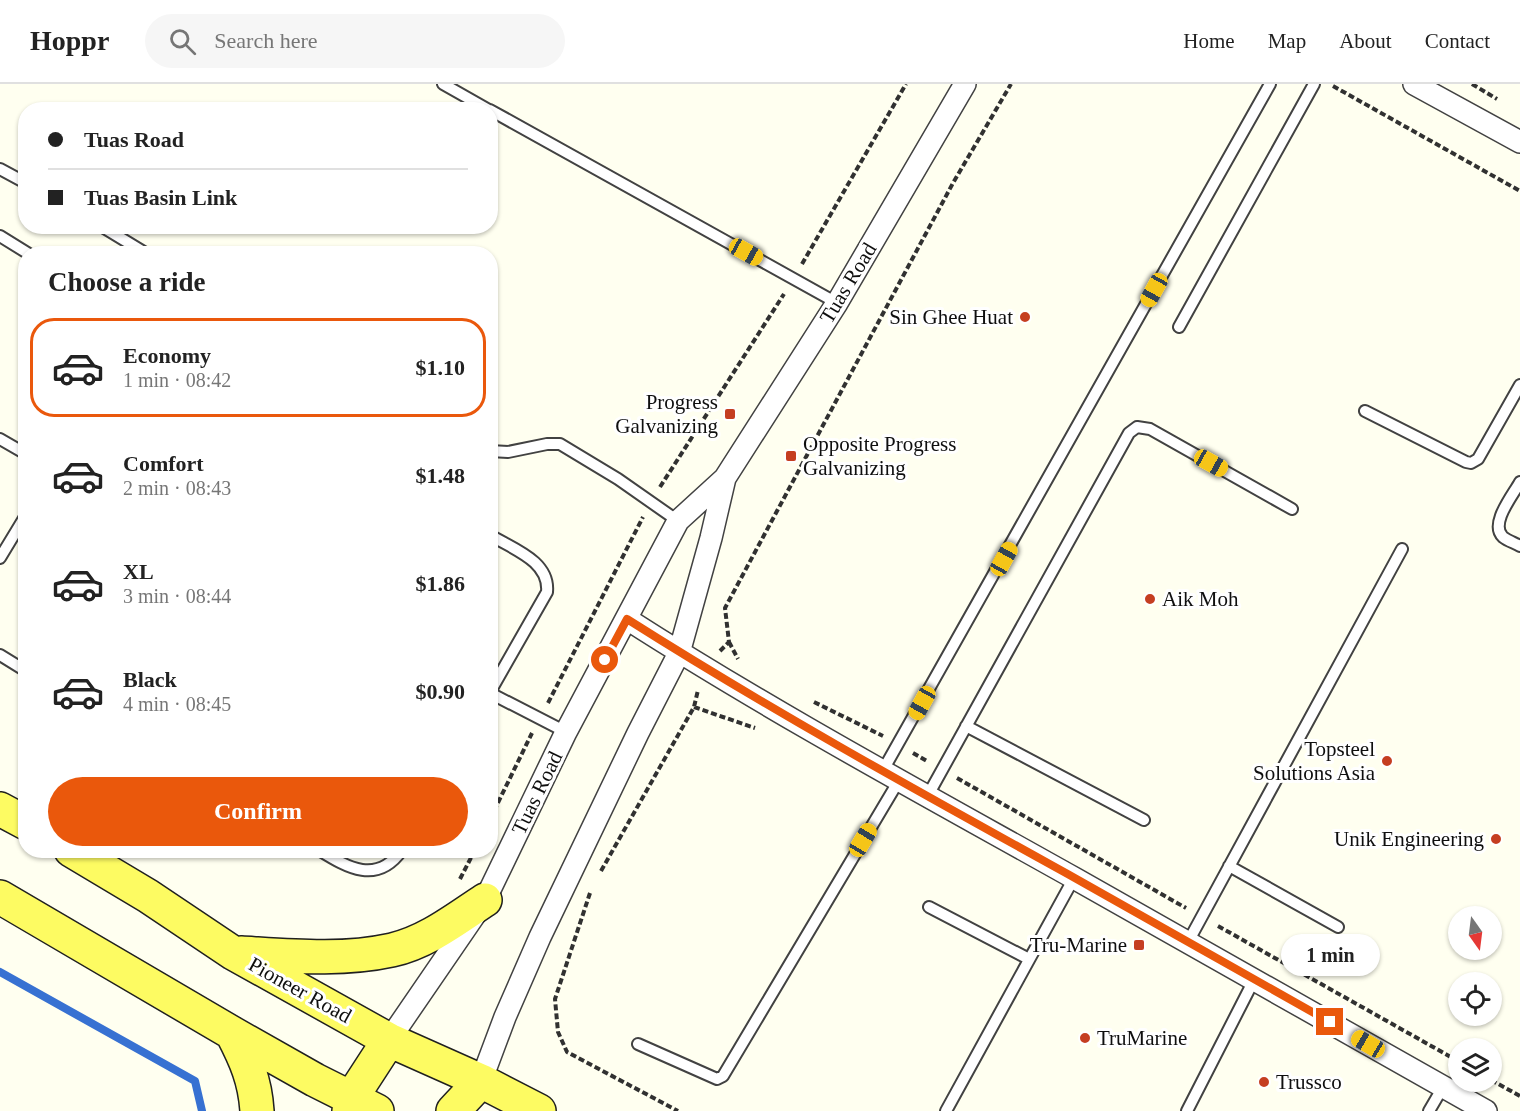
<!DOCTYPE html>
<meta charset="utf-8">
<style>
body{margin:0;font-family:"Times New Roman",serif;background:#f6f6f6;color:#222;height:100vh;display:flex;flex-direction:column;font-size:22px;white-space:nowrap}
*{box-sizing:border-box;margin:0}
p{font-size:20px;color:#767676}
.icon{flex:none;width:33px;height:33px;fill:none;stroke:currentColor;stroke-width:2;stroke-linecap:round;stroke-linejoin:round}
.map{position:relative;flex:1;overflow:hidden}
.panel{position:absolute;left:18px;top:162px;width:480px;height:612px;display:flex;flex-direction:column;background:#fff;border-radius:24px;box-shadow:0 2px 4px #0004}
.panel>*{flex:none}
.banner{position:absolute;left:18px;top:18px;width:480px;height:132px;border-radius:24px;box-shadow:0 2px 4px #0004;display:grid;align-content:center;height:132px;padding:0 30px;background:#fff}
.needle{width:39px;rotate:166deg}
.fabs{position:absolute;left:1448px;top:822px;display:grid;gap:12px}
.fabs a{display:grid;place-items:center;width:54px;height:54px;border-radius:50%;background:#fff;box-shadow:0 2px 4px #0004;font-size:30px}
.end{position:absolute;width:27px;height:27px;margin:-14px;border:8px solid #ea580c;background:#fff;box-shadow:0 0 0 3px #fff}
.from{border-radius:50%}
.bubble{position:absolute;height:42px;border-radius:21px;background:#fff;box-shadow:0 2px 4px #0004;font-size:20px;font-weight:600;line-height:42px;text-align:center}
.car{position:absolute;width:18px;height:36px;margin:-18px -9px;border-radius:8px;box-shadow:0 0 4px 2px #0007;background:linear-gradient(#f5c518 24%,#345 0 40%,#f5c518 0 76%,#345 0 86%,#f5c518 0)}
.banner b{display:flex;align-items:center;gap:21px;height:57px;font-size:22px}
.banner b+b{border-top:2px solid #e0e0e0}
.banner i{width:15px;height:15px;background:#222}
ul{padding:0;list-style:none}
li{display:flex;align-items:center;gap:18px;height:99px;margin:0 12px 9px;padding:0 18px;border:3px solid transparent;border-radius:24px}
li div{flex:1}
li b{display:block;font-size:22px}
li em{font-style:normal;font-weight:600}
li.current{border-color:#ea580c}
li>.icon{width:54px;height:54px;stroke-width:1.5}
h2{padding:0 30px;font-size:27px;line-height:72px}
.primary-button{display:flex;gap:12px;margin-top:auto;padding:12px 30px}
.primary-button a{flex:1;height:69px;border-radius:36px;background:#ea580c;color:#fff;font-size:24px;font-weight:600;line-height:69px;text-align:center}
header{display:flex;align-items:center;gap:36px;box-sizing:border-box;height:84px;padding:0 30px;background:#fff;border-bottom:2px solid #e0e0e0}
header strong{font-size:28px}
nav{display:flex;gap:33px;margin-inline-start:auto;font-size:21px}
.search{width:420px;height:54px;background:#f6f6f6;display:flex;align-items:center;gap:15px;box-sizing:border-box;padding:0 21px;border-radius:33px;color:#767676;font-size:22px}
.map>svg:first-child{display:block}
</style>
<header>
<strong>Hoppr</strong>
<div class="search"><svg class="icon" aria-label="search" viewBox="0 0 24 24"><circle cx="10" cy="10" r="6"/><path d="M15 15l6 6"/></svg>Search here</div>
<nav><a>Home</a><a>Map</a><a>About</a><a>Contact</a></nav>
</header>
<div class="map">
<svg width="1520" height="1027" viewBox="0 0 1520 1027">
<rect width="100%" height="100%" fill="#fffff0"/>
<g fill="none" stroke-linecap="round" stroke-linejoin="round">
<path stroke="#3771d2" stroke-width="8" d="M0 888 195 997 202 1027"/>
<g stroke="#424242" stroke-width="14">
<path id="lane" d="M443 0 489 26
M490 26 837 219
M0 85 26 99
M101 142 147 170
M0 152 29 170
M1179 243 1314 0
M1365 327 1466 378 1471 379 1478 375 1520 301
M0 355 26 370
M490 367 508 368 547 360H560L618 395 678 437
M1520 398C1513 411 1489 440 1503 453 1508 457 1515 459 1520 462
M490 451C513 465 550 477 547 508L490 608
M0 474 26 431
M0 571 26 587
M490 609 566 648
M966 642 1144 736
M882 688 1270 0
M927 713 1129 349 1137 343 1150 345 1292 425
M319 766C348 784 377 801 402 766
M1229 782 1338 843
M929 823 1029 875
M1188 858 1402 465
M638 960 717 995 723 992 898 698
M946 1027 1074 794
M1187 1027 1254 896
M1429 1027 1443 1003"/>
</g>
<g stroke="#424242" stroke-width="24">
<path id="street" d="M1414 0 1520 58
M627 535C772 628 924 710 1074 794 1212 871 1348 950 1486 1027
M389 956 485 816 566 648 678 437 725 394 837 219 965 0
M481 997 505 933 540 853 638 649 679 569 711 454 725 394"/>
</g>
<g stroke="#202020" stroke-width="36">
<path id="primary" d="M0 725 26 739
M71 766 148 812 233 869 389 956 481 997 539 1027
M0 813 232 949 315 996 377 1027
M241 869C291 872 342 877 392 866 427 858 456 835 485 816
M232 949C246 976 255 996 257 1027
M349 1027 352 1013 389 956
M453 1027 481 997"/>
</g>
<path stroke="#313131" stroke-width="4" stroke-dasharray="6 3" stroke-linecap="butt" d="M1472 0 1497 15
M1333 2 1520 107
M802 180 906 0
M660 403 784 210
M729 558 738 575
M720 567 729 558 725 524 953 99 1011 0
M814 618 883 652
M548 619 643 433
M694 623 755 644
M913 669 927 677
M957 694 1186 824
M490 735 532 649
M601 787 694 623 698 606
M460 795 475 766
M590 809 555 915 558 948 567 968 678 1027
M1218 842 1458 977
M1491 996 1520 1012"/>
<use href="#lane" stroke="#fff" stroke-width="10"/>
<use href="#street" stroke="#fff" stroke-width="21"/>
<use href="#primary" stroke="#fdfb62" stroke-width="33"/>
</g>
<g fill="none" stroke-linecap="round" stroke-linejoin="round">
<path stroke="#ea580c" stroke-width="8" d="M605 576 627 535C772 627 923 710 1073 793 1159 841 1244 890 1330 938"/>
</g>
<g fill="#c53e21" stroke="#fff" stroke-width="2">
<circle cx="1025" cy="233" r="6"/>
<rect x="724" y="324" width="12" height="12" rx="3"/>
<rect x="785" y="366" width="12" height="12" rx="3"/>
<circle cx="1150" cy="515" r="6"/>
<circle cx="1387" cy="677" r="6"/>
<circle cx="1496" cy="755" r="6"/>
<rect x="1133" y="855" width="12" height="12" rx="3"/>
<circle cx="1085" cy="954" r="6"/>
<circle cx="1264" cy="998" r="6"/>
</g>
<g text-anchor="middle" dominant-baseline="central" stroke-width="6" stroke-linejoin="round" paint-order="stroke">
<g font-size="21" fill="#0f0f0f" stroke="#fff">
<text transform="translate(848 199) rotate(-59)">Tuas Road</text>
<text transform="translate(537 709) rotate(-64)">Tuas Road</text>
<text transform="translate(300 906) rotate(29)">Pioneer Road</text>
</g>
<g font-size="21" fill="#0f0f0f" stroke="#fff" text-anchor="end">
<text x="1013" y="233">Sin Ghee Huat</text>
<text x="718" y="318">Progress<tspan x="718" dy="24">Galvanizing</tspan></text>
<text x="803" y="360" text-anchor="start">Opposite Progress<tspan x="803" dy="24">Galvanizing</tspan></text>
<text x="1162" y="515" text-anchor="start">Aik Moh</text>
<text x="1375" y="665">Topsteel<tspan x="1375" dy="24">Solutions Asia</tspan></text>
<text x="1484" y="755">Unik Engineering</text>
<text x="1127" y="861">Tru-Marine</text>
<text x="1097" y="954" text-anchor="start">TruMarine</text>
<text x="1276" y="998" text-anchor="start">Trussco</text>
</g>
</g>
</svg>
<div class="fabs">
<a><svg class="needle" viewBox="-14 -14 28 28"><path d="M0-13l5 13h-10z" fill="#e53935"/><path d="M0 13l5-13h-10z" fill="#767676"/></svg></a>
<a><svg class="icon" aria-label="locate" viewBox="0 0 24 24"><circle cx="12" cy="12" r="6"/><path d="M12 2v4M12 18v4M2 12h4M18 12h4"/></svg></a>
<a><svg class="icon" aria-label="layers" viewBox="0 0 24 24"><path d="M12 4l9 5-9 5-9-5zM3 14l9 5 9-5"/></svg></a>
</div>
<i class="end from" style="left:605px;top:576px"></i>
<i class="end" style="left:1330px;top:938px"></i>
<div class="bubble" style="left:1281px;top:850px;width:99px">1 min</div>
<i class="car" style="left:746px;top:168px;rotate:119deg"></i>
<i class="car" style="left:1154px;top:206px;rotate:209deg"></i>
<i class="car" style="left:1211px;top:379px;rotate:119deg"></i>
<i class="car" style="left:1004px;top:475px;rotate:29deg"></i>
<i class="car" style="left:922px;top:619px;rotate:209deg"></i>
<i class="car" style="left:863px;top:756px;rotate:31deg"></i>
<i class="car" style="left:1368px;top:960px;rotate:300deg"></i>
<div class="banner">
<b><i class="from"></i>Tuas Road</b>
<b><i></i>Tuas Basin Link</b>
</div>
<section class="panel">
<h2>Choose a ride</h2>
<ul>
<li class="current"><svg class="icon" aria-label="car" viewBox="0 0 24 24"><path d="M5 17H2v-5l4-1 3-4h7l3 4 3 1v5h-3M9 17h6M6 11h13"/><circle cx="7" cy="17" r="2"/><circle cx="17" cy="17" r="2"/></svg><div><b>Economy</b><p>1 min · 08:42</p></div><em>$1.10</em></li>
<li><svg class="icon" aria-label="car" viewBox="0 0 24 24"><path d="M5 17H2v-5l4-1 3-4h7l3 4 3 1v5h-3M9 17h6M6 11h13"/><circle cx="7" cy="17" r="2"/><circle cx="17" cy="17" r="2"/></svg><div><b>Comfort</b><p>2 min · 08:43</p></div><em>$1.48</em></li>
<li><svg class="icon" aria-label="car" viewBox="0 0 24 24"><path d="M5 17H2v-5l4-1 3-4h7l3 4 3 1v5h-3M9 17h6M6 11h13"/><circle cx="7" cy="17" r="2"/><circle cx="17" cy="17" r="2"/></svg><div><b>XL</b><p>3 min · 08:44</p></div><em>$1.86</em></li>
<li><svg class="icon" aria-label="car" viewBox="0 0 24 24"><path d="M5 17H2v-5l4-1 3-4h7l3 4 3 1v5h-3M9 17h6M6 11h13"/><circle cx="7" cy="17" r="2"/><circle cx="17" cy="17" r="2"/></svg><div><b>Black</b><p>4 min · 08:45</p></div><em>$0.90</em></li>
</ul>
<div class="primary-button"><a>Confirm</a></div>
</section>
</div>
